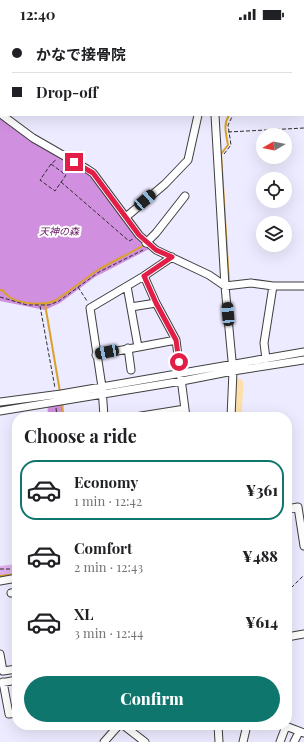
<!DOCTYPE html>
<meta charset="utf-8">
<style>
body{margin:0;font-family:"Playfair Display","Noto Sans JP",serif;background:#f6f6f6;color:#202124;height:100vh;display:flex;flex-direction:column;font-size:15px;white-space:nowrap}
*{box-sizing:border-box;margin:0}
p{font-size:13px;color:#757577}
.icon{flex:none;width:22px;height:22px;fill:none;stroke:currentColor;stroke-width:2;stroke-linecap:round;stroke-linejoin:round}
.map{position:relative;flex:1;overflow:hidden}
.panel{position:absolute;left:12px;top:384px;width:280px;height:318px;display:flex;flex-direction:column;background:#fff;border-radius:16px;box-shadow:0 4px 16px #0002}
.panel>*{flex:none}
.top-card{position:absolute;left:0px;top:0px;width:304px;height:88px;box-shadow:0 4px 16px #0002;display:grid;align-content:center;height:88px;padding:0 12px;background:#fff}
.needle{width:26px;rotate:260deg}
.fabs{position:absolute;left:256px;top:100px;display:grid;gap:8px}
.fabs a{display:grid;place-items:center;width:36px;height:36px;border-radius:50%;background:#fff;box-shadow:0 4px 16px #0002;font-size:20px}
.end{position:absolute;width:18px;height:18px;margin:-9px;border:5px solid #e11d48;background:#fff;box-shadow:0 0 0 2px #fff}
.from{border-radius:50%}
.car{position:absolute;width:12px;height:24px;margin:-12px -6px;border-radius:5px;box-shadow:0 0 3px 1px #0007;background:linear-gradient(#222 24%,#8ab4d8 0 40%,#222 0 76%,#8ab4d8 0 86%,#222 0)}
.top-card b{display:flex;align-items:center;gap:14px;height:38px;font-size:15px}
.top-card b+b{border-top:1px solid #e0e0e0}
.top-card i{width:10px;height:10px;background:#202124}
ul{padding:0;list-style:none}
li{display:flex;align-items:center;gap:12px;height:60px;margin:0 8px 6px;padding:0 4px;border:2px solid transparent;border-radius:16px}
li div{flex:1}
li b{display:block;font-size:15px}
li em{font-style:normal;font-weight:800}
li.selected{border-color:#0f766e}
li>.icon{width:36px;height:36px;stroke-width:1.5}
h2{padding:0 12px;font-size:18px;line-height:48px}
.button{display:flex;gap:8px;margin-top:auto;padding:8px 12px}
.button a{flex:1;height:46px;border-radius:24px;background:#0f766e;color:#fff;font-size:16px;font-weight:800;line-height:46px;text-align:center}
.status{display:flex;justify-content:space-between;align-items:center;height:28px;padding:0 20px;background:#fff;direction:ltr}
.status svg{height:11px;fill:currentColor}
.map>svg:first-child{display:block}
</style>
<div class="status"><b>12:40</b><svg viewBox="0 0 49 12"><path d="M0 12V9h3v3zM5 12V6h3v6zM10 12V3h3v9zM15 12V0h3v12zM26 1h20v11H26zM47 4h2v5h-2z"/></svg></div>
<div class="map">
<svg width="304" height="714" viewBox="0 0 304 714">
<rect width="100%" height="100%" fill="#edebff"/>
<path fill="#dfb1ed" d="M17 536V553L0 555V538Z"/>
<path fill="#d18fdf" d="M0 89 90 147 129 199 149 221 95 249 60 275 45 282 0 273Z
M63 368 64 389H48L47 370Z"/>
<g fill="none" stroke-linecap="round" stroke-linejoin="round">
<path stroke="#daa12a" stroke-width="2" d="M234 0 236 1
M0 42H1
M229 255 221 126 228 117C226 105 223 97 229 87
M0 262H2C5 265 8 268 11 270 21 276 45 278 56 272 71 263 84 251 98 242 113 233 129 226 144 217
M45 276 60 364
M61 374 63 389
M0 548 17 546"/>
<path stroke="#fcdfaa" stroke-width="11" d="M236 389 238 356"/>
<g stroke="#3f3f3f" stroke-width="9">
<path id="minor" d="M76 0V1
M209 0V1
M302 0 303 1
M303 9 304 26
M0 47H1
M2 87 33 110 87 141 93 145 139 207 156 222 209 247 225 258 251 255 273 258H304
M215 87 225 258 233 343 231 389
M126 189 165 156 188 132 198 87
M146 215 156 205 185 168
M144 248 156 275 176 312 186 389
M127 258 138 319
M131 279 156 275
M128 320 131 342
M96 327 176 312
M266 331 264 315 273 258
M0 374 61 366 304 324
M0 383 182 353 233 343 304 332
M104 389 102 359 90 280 144 248 172 229
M135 389 185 381
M287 481 298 479 304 518
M0 553 17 550
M11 565 17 564
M287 609 304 606
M0 626 3 643 17 641
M3 654 9 686 17 685
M0 655 17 652
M123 697 145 714
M218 697 219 714
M283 697 304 705
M104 714 119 697
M243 714 247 697
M280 714 286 698
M294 714 299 704"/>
</g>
<path stroke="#2e2e2e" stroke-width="1" stroke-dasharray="4 2" stroke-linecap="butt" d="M168 0V1
M240 0 242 1
M228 104 304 100
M224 126 231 117 228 97 233 87
M51 136 66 147 55 163 40 152 51 136 57 131
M61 154 129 213 133 211
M78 259 87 273
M0 269 27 277H49L59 273 99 244 143 222
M40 278 55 360
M56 380 57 389
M287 469 291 473
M0 541H17
M287 564 304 547
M287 586 290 602"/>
<use href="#minor" stroke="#fff" stroke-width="7"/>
</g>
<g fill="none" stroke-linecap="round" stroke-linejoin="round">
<path stroke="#e11d48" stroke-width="5" d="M74 134 93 145 139 207 156 222 172 229 144 248 156 275 176 312 179 334"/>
</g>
<g text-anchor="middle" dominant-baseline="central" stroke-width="4" stroke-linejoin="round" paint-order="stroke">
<g font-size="10" font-style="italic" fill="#6a1764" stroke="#fff">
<text x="59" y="203">天神の森</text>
</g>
</g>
</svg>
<div class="fabs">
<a><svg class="needle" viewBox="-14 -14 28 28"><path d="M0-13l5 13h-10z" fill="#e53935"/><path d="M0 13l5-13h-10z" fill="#757577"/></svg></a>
<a><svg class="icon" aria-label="locate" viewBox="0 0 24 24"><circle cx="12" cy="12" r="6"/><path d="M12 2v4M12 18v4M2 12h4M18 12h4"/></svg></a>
<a><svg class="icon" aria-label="layers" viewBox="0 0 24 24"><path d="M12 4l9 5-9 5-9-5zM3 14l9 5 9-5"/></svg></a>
</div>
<i class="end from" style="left:179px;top:334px"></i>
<i class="end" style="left:74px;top:134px"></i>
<i class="car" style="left:145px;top:172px;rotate:49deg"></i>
<i class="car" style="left:228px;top:286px;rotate:355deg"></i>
<i class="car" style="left:107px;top:324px;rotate:259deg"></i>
<div class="top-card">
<b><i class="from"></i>かなで接骨院</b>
<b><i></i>Drop-off</b>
</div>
<section class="panel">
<h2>Choose a ride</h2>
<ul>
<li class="selected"><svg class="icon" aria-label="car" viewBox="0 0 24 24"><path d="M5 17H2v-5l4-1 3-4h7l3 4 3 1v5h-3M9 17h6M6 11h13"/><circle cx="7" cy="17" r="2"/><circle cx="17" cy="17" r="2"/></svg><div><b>Economy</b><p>1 min · 12:42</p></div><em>¥361</em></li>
<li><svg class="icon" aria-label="car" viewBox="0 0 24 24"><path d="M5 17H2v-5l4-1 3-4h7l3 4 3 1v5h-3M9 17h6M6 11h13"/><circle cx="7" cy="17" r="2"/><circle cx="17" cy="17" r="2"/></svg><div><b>Comfort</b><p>2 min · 12:43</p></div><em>¥488</em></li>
<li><svg class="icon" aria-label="car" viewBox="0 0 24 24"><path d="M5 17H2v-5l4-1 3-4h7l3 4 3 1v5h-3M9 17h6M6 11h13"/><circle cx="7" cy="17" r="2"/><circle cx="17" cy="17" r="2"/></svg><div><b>XL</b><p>3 min · 12:44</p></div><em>¥614</em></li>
</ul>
<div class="button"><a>Confirm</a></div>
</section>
</div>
